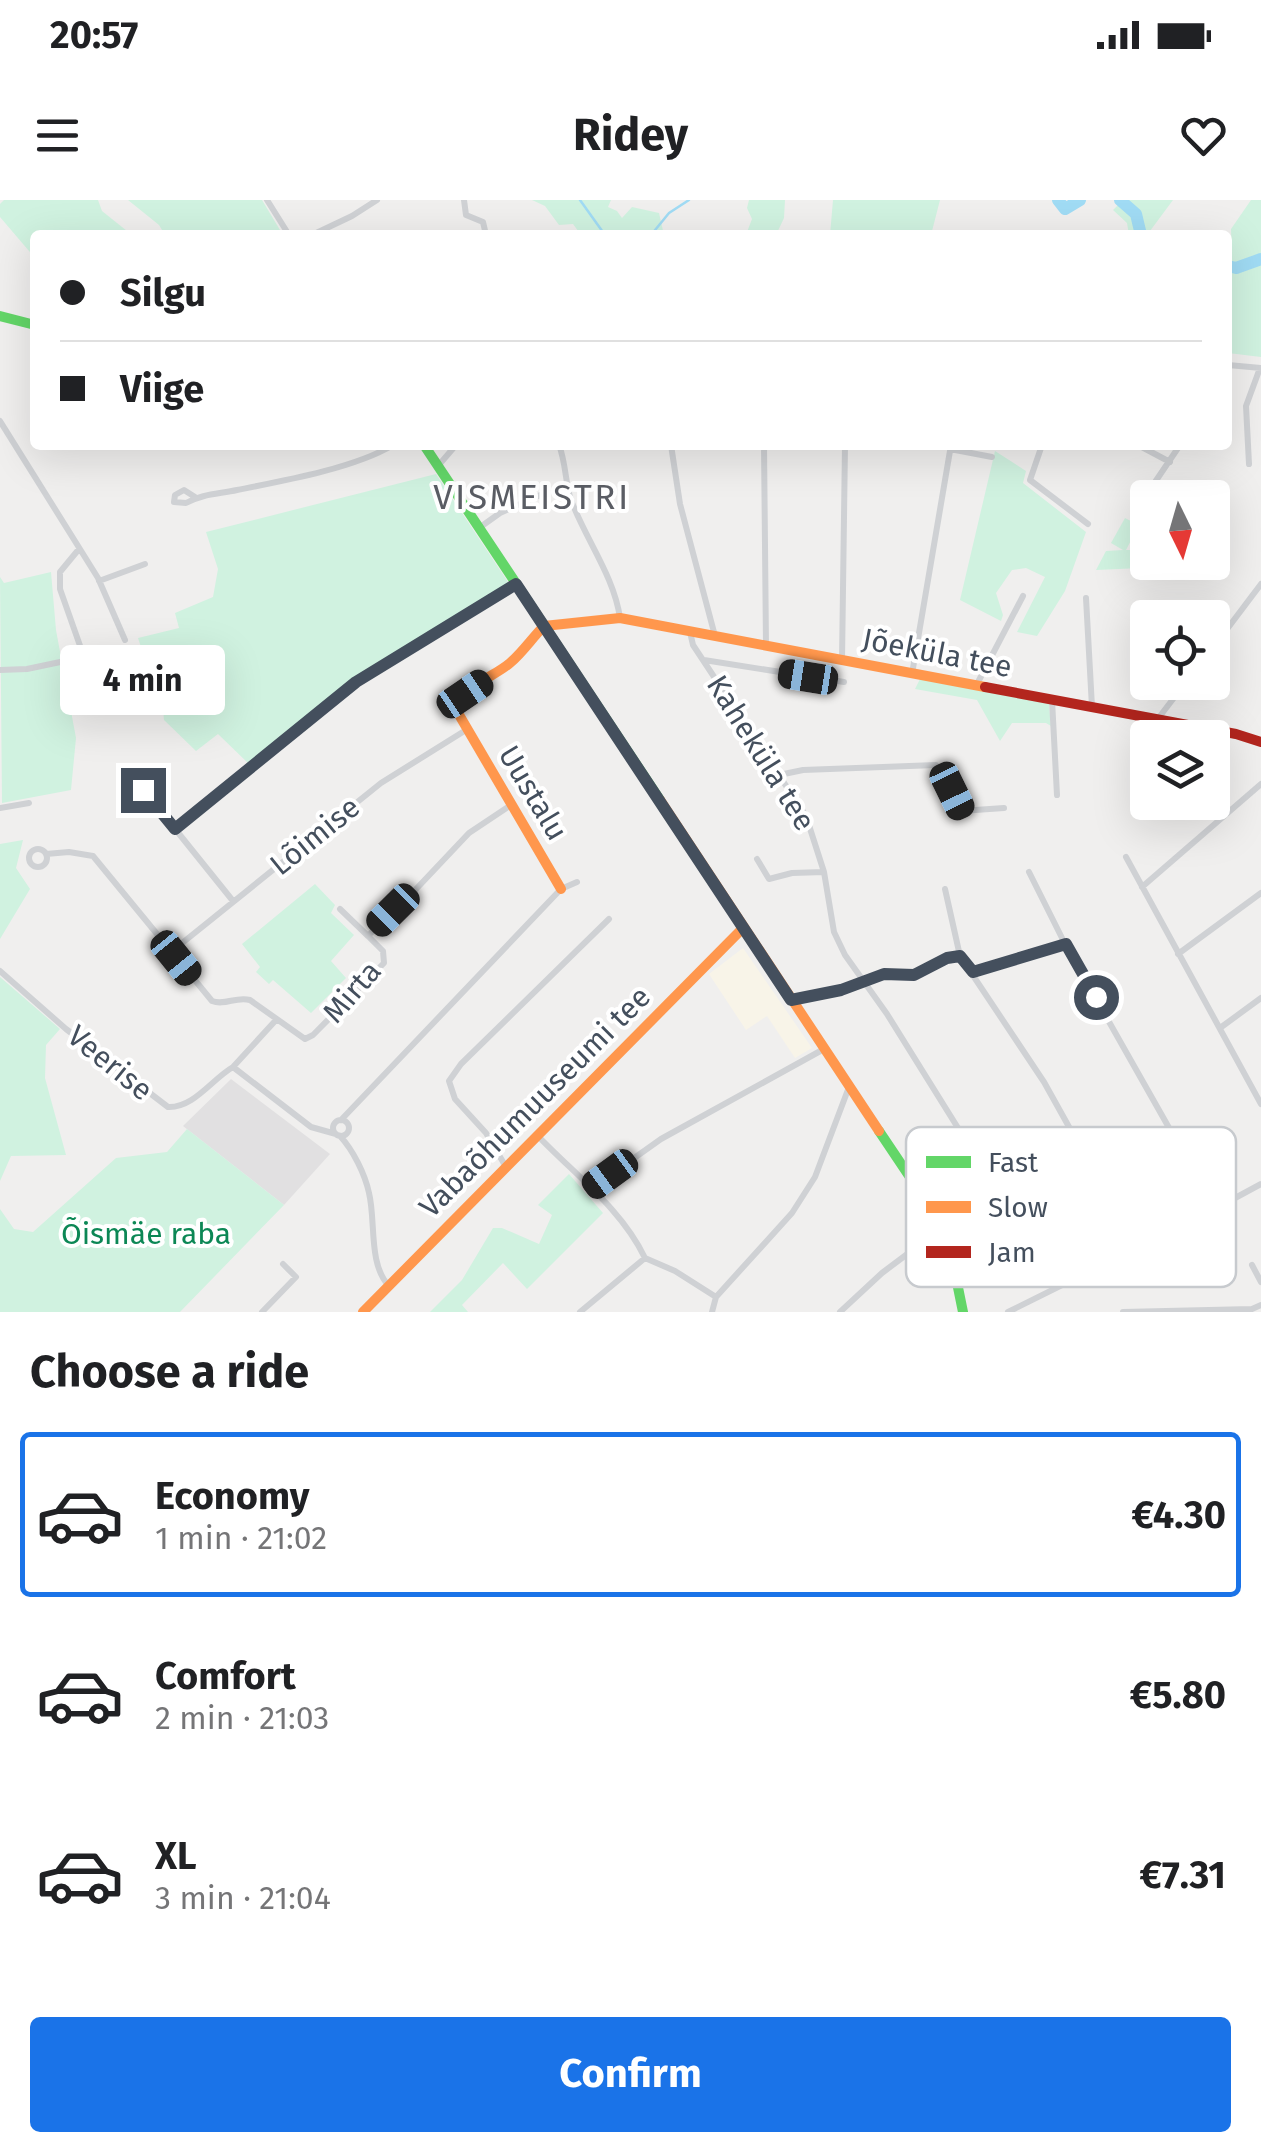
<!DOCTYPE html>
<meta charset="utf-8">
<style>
body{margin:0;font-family:"Fira Sans",sans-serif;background:#f2f2f2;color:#202124;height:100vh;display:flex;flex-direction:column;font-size:38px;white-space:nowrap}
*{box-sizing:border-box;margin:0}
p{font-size:32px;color:#757577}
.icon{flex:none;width:55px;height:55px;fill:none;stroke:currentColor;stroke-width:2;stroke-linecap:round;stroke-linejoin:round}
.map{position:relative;height:1112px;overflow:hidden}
.panel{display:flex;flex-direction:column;background:#fff;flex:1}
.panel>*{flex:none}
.guide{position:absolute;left:30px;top:30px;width:1202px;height:220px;border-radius:10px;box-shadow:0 10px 40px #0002;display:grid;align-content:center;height:220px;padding:0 30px;background:#fff}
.needle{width:65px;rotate:175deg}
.buttons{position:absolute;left:1130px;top:280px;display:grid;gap:20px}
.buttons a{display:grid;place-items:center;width:100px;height:100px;border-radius:10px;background:#fff;box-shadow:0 10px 40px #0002;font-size:50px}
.end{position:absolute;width:45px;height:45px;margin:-22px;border:12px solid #444f5d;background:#fff;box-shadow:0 0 0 5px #fff}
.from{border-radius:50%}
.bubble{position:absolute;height:70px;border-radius:10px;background:#fff;box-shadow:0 10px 40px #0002;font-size:32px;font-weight:700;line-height:70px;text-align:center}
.car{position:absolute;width:30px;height:60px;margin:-30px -15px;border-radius:12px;box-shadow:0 0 8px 2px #0007;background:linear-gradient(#222 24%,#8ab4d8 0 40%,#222 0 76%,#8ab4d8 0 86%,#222 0)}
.guide b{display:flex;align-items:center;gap:35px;height:95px;font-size:38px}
.guide b+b{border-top:2px solid #e0e0e0}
.guide i{width:25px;height:25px;background:#202124}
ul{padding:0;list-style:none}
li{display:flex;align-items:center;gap:30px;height:165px;margin:0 20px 15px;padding:0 10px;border:5px solid transparent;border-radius:10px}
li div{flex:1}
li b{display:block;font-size:38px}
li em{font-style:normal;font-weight:700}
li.on{border-color:#1a73e8}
li>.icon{width:90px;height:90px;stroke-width:1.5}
h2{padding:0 30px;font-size:45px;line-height:120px}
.primary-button{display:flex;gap:20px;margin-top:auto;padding:20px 30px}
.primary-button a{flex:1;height:115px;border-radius:10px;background:#1a73e8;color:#fff;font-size:40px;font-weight:700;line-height:115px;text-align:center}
.status{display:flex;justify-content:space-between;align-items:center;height:70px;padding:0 50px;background:#fff;direction:ltr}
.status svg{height:28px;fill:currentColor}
header{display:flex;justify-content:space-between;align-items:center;height:130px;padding:0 30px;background:#fff;font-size:45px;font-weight:700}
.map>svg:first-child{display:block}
</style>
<div class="status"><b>20:57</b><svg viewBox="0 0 49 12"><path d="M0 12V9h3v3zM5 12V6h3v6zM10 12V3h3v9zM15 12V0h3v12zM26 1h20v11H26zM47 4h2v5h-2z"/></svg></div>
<header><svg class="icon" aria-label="menu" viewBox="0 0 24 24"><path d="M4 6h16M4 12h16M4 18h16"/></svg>Ridey<svg class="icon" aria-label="heart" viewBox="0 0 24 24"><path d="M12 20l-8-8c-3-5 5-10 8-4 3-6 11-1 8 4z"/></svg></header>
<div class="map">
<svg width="1261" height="1112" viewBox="0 0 1261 1112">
<rect width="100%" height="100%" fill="#f0efee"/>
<path fill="#f8f4e8" d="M743 748 812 848 795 858 767 816 746 830 709 774Z"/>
<path fill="#e1e0e1" d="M231 879 330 954 284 1005 183 926Z"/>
<path fill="#d0f2e0" d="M4 0H98L102 11 132 35H35V58L0 17V4Z
M128 0H262L283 35H165L159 25Z
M532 0H611L608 7 617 11 622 18 632 7 659 13 664 35H581L573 24 559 25 545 6Z
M749 0H785L784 18 776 35H733L747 32 752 19 747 8Z
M833 0H940L931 35H830Z
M1123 0H1173L1150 31 1154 35H1129L1127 23 1113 10Z
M1251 0H1261V157L1228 153V59H1232L1231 29Z
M995 251 1026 271 1023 283 1086 332 1065 391 1037 436 1017 432 1045 377 1026 368 1012 370 996 393 1003 415 1001 421 960 400Z
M436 274 510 385 456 421 375 466 250 565 218 534 196 551 164 520C161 498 175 475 168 455L144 456 138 438 179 428 175 413 213 397 218 369 206 332Z
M1125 318 1139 325 1126 350H1141V368L1096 370 1106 351 1123 350 1111 343Z
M51 372 56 430 76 538 71 590 2 603 0 377 4 383Z
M920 479 1049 504 1051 526 1046 523H1012L1000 541 977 500 915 489Z
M23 640 16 668 30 689 0 739V644Z
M315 684 335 705 331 713 354 735 331 761 346 778 311 813 273 780 269 784 256 772 260 767 242 744Z
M0 777 60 829 46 845 45 878 66 955 11 956 0 981Z
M187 929 284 1005 180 1112H0V1009L14 1029 33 1032 116 958 167 952Z
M569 974 603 1013 527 1089 503 1063 462 1105 468 1112H430L462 1080 493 1028H502L539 1044 552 1015 538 1005Z"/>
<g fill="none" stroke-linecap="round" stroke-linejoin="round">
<path stroke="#a0dbf4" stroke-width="2.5" d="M580 0 605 35
M651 35 669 13 689 0"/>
<path stroke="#a0dbf4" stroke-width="12" d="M1058 0 1065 9 1080 0
M1120 0 1136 14 1141 35
M1228 66 1236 68 1261 59"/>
<path stroke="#cfd1d4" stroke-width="6" d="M267 0 289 35
M464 0 466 15 483 22 486 35
M312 35 352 16 377 0
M1228 165 1261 168
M0 221 98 378 125 440
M559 245C566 263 565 282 571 300 586 340 614 376 620 418
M671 245 680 304 715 436
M764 245 766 446
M1042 245 1030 280 1088 324
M1138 245 1170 262
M950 249 992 257
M1249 264 1246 206 1260 168
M438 266 456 245
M174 302 186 303C202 294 219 294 237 290 283 281 355 268 393 245
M174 302 175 295 184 290 195 297
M479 328 500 313 547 292
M1146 377 1143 306 1147 294 1180 245
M99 381 145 364
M1086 398 1092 507
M690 432 693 445 806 616 824 672 834 732 845 755 887 814 996 989
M1212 449 1261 384
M704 460 844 482
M842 461 845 245
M0 470 27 469 84 457 60 389V372L79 349
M912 474 951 245
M976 486 1023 396
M1052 500 1057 595
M1157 520 1186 482
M135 571 143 589 233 701
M779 575 803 570 936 565 961 611 1004 608
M0 608 29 603
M175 629 356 482 516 384
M29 658a9 9 0 1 1 18 0a9 9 0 1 1-18 0Z
M46 654 69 652 93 656 212 801C225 806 236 796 250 800L305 839 313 835 384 763 383 751 368 736 393 710
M1126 657 1261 904
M757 659 769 679 792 673 824 672
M1029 672 1065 744 1211 1002
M1142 687 1261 584
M945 689 960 756 1044 882 1137 1049
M401 705 469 633 511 605
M340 709 368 736
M171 752 381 583 466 530
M1178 754 1261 693
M0 771 66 829 168 907C194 908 212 879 233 867L311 927 336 934
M973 772 1065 744
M791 800 841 790 884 774 914 775 947 758 960 756
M1220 828 1261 798
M233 867 276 820
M341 920 561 689 577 682
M333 928a8 8 0 1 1 16 0a8 8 0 1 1-16 0Z
M537 935C574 974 621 1008 645 1058L675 1071 716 1097
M340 936C353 950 365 974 369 993 376 1021 368 1064 389 1086
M506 967 486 933 455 899 449 881 461 864 609 719
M592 988 661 939 824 849
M1224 1004 1231 1015
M1252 1065 1261 1082
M262 1112 296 1077 283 1064
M580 1112 645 1058
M712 1112 716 1097 792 1013 815 977 849 887
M840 1112 882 1073 942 1028
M1008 1112 1179 1027 1211 1002 1224 1004 1261 984
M1123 1112 1252 1109 1261 1105"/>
<path stroke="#63d668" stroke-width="10" d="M0 116 35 125
M424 245 660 600
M879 931 932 1010 951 1053 963 1112"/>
<path stroke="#ff974d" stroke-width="10" d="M660 600 879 931
M561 689 458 513C462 485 491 479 510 463 523 452 532 438 544 426L620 418 985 487
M363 1112 743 728"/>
<path stroke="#b3261e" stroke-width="10" d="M985 487 1236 534 1261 542"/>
</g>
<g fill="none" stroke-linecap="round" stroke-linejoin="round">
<path stroke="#444f5d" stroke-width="12" d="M143 590 175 629 356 482 516 384 791 800 841 790 884 774 914 775 947 758 960 756 973 772 1066 744 1096 797"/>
</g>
<g text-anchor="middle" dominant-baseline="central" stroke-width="8" stroke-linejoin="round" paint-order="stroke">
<g font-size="30" fill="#444f5d" stroke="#fff">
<text transform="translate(937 453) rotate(11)">Jõeküla tee</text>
<text transform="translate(761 553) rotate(58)">Kaheküla tee</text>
<text transform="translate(533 593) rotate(59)">Uustalu</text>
<text transform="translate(315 636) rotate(-39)">Lõimise</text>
<text transform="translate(352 792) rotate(-49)">Mirta</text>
<text transform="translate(110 863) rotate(39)">Veerise</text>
<text transform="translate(535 902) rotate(-45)">Vabaõhumuuseumi tee</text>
</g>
<g font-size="30" fill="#0c8755" stroke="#fff">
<text x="146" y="1034">Õismäe raba</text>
</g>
<g font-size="35" letter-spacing="2.5" fill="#5a5d64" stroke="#fff">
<text x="532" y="297">VISMEISTRI</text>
</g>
</g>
<rect x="906" y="927" width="330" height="160" rx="15" fill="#fff" stroke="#c7cace" stroke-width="2.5"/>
<rect x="926" y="956" width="45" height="12" fill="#63d668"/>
<rect x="926" y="1001" width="45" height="12" fill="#ff974d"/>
<rect x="926" y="1046" width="45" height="12" fill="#b3261e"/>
<g font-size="28" fill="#444f5d">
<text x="988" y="972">Fast</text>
<text x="988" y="1017">Slow</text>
<text x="988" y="1062">Jam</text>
</g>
</svg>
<div class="buttons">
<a><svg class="needle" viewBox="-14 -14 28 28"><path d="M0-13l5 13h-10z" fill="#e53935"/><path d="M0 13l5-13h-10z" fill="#757577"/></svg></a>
<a><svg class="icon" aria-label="locate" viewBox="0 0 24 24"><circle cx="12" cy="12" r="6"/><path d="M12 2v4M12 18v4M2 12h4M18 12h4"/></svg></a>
<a><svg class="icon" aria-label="layers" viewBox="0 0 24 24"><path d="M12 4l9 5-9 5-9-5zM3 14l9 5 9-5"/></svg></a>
</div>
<i class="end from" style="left:1096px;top:797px"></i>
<i class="end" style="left:143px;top:590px"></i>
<div class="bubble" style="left:60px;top:445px;width:165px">4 min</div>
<i class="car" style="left:808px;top:477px;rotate:279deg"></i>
<i class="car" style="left:465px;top:494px;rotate:56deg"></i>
<i class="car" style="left:952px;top:591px;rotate:154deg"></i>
<i class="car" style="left:393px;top:710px;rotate:225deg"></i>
<i class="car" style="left:176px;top:758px;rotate:141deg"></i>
<i class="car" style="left:610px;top:974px;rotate:234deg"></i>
<div class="guide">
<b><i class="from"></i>Silgu</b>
<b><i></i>Viige</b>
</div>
</div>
<section class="panel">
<h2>Choose a ride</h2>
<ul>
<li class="on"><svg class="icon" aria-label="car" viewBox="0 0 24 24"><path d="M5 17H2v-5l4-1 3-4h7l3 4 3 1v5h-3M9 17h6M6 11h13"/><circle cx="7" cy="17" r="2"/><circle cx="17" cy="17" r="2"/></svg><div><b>Economy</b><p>1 min · 21:02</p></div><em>€4.30</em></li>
<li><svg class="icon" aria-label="car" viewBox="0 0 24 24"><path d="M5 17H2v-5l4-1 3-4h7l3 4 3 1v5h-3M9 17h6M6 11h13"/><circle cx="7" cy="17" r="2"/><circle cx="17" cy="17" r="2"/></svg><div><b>Comfort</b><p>2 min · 21:03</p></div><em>€5.80</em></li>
<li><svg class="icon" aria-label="car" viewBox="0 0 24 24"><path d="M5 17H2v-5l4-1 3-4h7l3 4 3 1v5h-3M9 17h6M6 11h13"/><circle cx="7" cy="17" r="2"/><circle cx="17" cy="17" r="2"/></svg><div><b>XL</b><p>3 min · 21:04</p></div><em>€7.31</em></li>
</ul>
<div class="primary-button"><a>Confirm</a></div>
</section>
